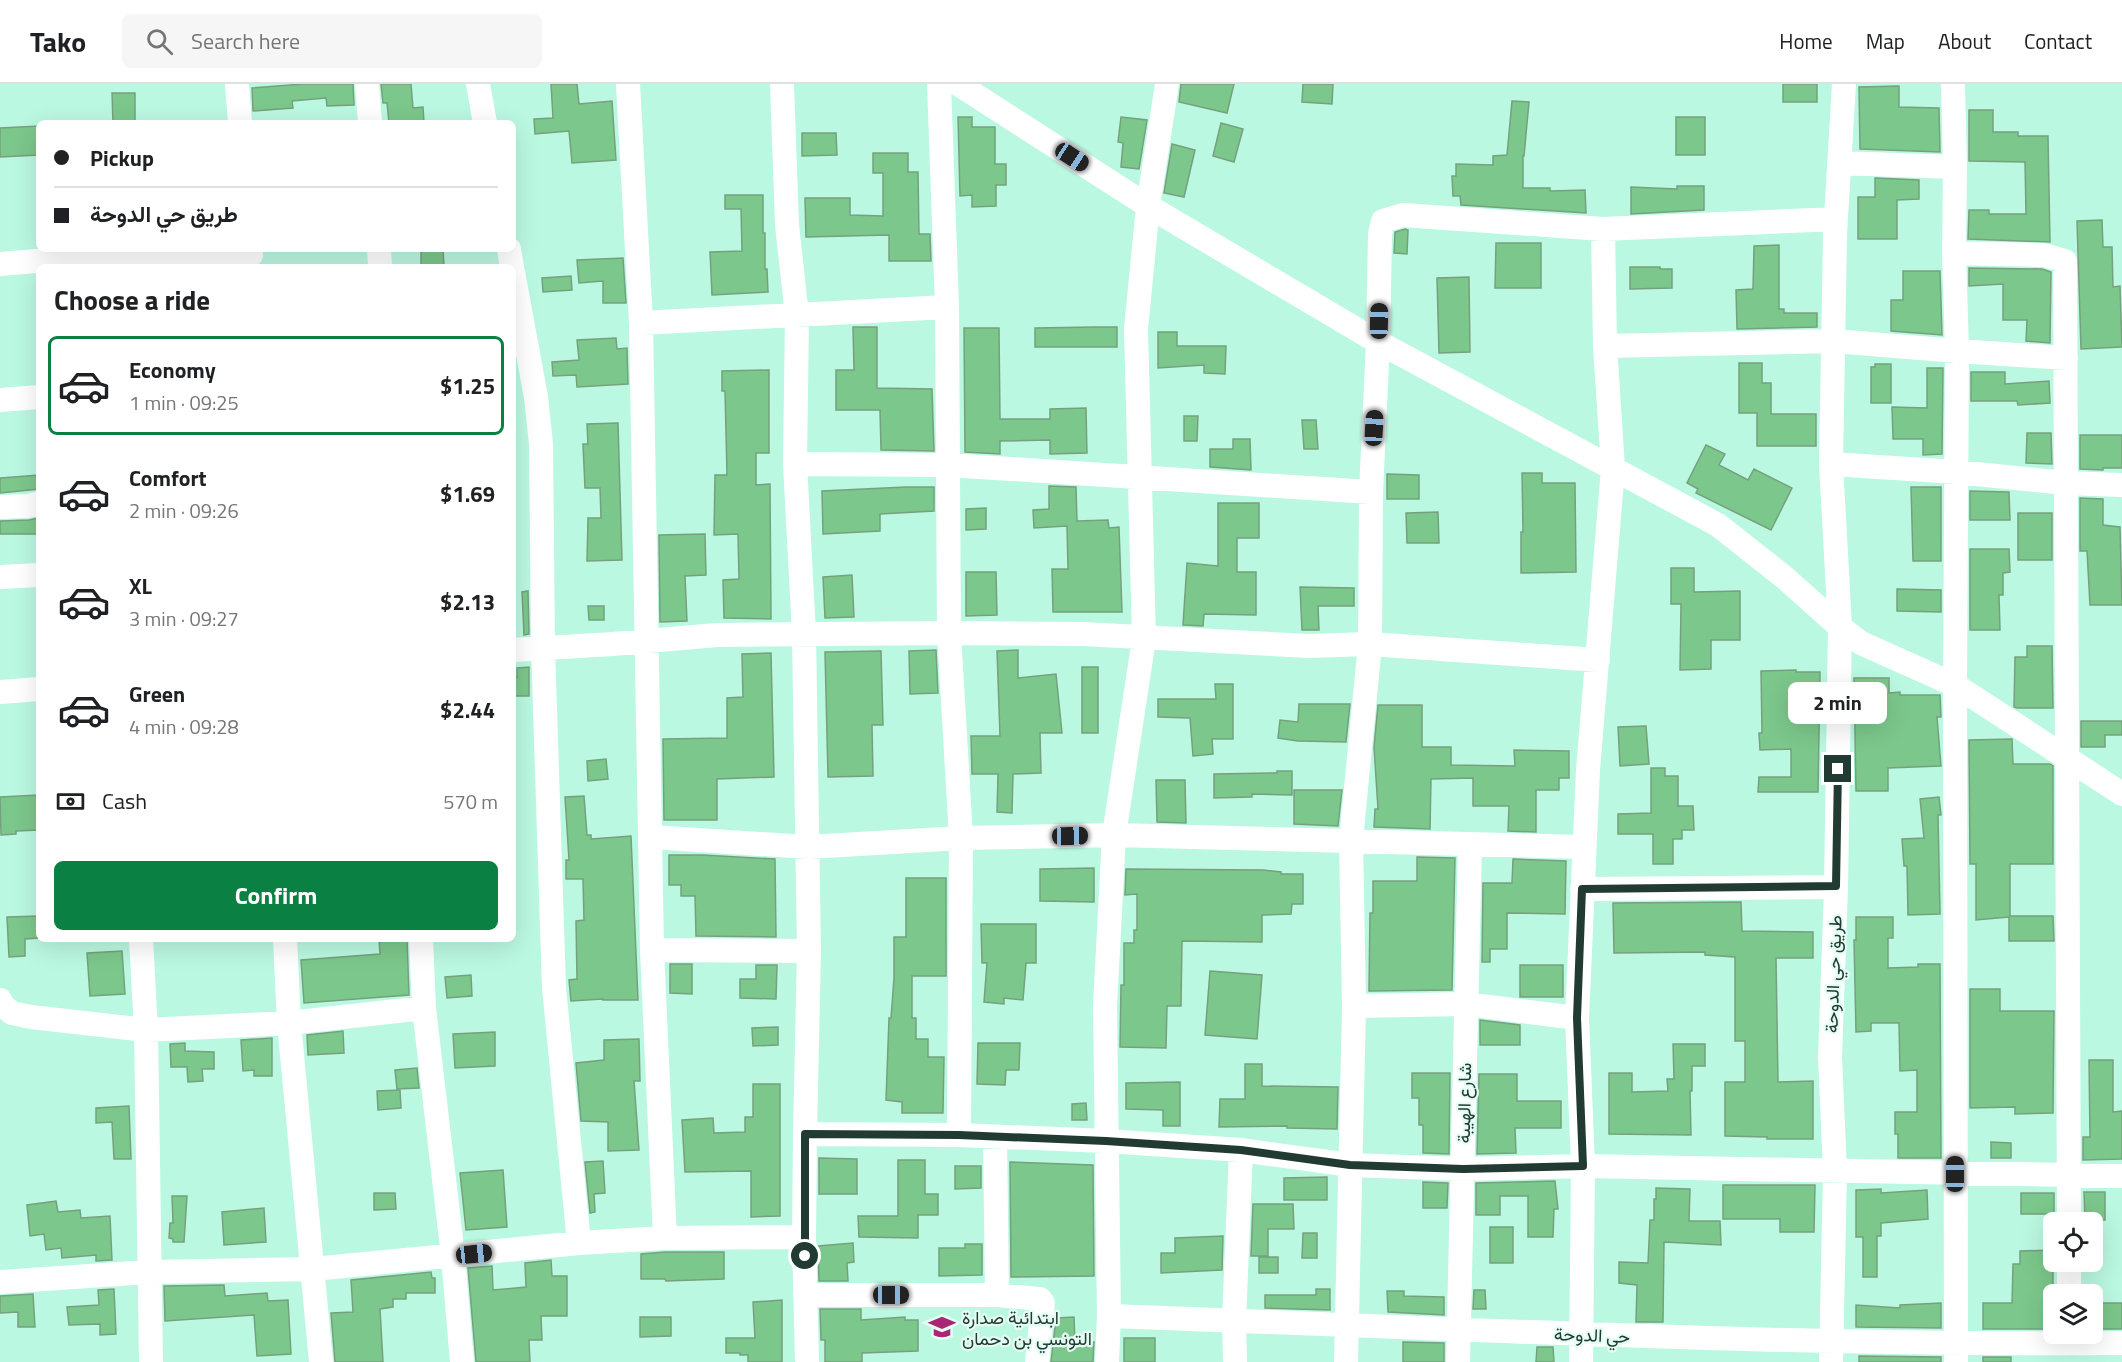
<!DOCTYPE html>
<meta charset="utf-8">
<style>
body{margin:0;font-family:"Titillium Web",Vazirmatn,sans-serif;background:#f6f6f6;color:#202124;height:100vh;display:flex;flex-direction:column;font-size:22px;white-space:nowrap}
*{box-sizing:border-box;margin:0}
p{font-size:20px;color:#757577}
.icon{flex:none;width:33px;height:33px;fill:none;stroke:currentColor;stroke-width:2;stroke-linecap:round;stroke-linejoin:round}
.map{position:relative;flex:1;overflow:hidden}
.sheet{position:absolute;left:36px;top:180px;width:480px;height:678px;display:flex;flex-direction:column;background:#fff;border-radius:9px;box-shadow:0 6px 24px #0002}
.sheet>*{flex:none}
.top-card{position:absolute;left:36px;top:36px;width:480px;height:132px;border-radius:9px;box-shadow:0 6px 24px #0002;display:grid;align-content:center;height:132px;padding:0 18px;background:#fff}
.tools{position:absolute;left:2043px;top:1128px;display:grid;gap:12px}
.tools a{display:grid;place-items:center;width:60px;height:60px;border-radius:9px;background:#fff;box-shadow:0 6px 24px #0002;font-size:30px}
.end{position:absolute;width:27px;height:27px;margin:-14px;border:8px solid #223b32;background:#fff;box-shadow:0 0 0 3px #fff}
.from{border-radius:50%}
.bubble{position:absolute;height:42px;border-radius:9px;background:#fff;box-shadow:0 6px 24px #0002;font-size:20px;font-weight:700;line-height:42px;text-align:center}
.car{position:absolute;width:18px;height:36px;margin:-18px -9px;border-radius:8px;box-shadow:0 0 4px 2px #0007;background:linear-gradient(#222 24%,#8ab4d8 0 40%,#222 0 76%,#8ab4d8 0 86%,#222 0)}
.top-card b{display:flex;align-items:center;gap:21px;height:57px;font-size:22px}
.top-card b+b{border-top:2px solid #e0e0e0}
.top-card i{width:15px;height:15px;background:#202124}
ul{padding:0;list-style:none}
li{display:flex;align-items:center;gap:18px;height:99px;margin:0 12px 9px;padding:0 6px;border:3px solid transparent;border-radius:9px}
li div{flex:1}
li b{display:block;font-size:22px}
li em{font-style:normal;font-weight:700}
li.selected{border-color:#0b8043}
li>.icon{width:54px;height:54px;stroke-width:1.5}
h2{padding:0 18px;font-size:27px;line-height:72px}
.pay{display:flex;align-items:center;gap:15px;height:66px;padding:0 18px;font-size:22px}
.pay p{margin-inline-start:auto}
.button{display:flex;gap:12px;margin-top:auto;padding:12px 18px}
.button a{flex:1;height:69px;border-radius:9px;background:#0b8043;color:#fff;font-size:24px;font-weight:700;line-height:69px;text-align:center}
header{display:flex;align-items:center;gap:36px;box-sizing:border-box;height:84px;padding:0 30px;background:#fff;border-bottom:2px solid #e0e0e0}
header strong{font-size:28px}
nav{display:flex;gap:33px;margin-inline-start:auto;font-size:21px}
.search{width:420px;height:54px;background:#f6f6f6;display:flex;align-items:center;gap:15px;box-sizing:border-box;padding:0 21px;border-radius:9px;color:#757577;font-size:22px}
.map>svg:first-child{display:block}
</style>
<header>
<strong>Tako</strong>
<div class="search"><svg class="icon" aria-label="search" viewBox="0 0 24 24"><circle cx="10" cy="10" r="6"/><path d="M15 15l6 6"/></svg>Search here</div>
<nav><a>Home</a><a>Map</a><a>About</a><a>Contact</a></nav>
</header>
<div class="map">
<svg width="2122" height="1278" viewBox="0 0 2122 1278">
<rect width="100%" height="100%" fill="#bbf8e1"/>
<path fill="#7cc78b" stroke="#76a17e" stroke-width="1.5" d="M303 0H353L354 21 327 22 326 14 292 17 293 24 253 27 252 4Z
M381 0H411L413 24 423 23 424 39H389L387 19H383Z
M551 0H577L579 20 612 17 616 76 572 79 569 47 535 50 534 35 553 34Z
M1181 0H1234L1227 29 1179 18Z
M1303 0H1333L1332 20 1302 18Z
M1783 0H1817V18H1783Z
M1899 2V23L1939 24 1940 68 1860 65 1859 3Z
M112 9H135V39H113Z
M1512 17 1529 18 1524 72H1523V104H1550V107L1585 106 1586 129 1461 121 1460 112H1453L1452 92H1456V80L1493 81V72L1507 71Z
M1969 26H1993V48H2018V52H2048L2050 158 1968 155 1969 126H1989V130H2026L2025 78 1969 77Z
M958 33H972V43H995V80H1006V101H996V122L972 123V111L960 112Z
M1121 33 1147 36 1139 85 1121 83 1123 59 1118 58Z
M1676 33H1705V71H1676Z
M1221 39 1243 45 1234 78 1213 72Z
M39 42V71L0 73V44Z
M802 49H836L837 71 802 72Z
M1172 60 1195 66 1184 113 1164 109Z
M873 69H908V88H918L919 150H930L931 177H889V151L806 153 805 114H850V131L883 132V89H873Z
M1875 94 1919 96V115L1897 116V155H1858V113H1875Z
M1677 102H1704V126L1631 130V103L1677 105Z
M725 111H763V149H765V185H767L768 208 712 211 710 168 742 167 741 125H725Z
M2102 136 2103 163H2112L2113 203 2120 202 2122 263 2081 265 2077 137Z
M1405 145 1408 146 1407 170 1394 169 1395 148Z
M1496 159H1541V204H1495Z
M1779 161V225H1784V229H1817V243L1737 245 1736 206 1753 205 1754 162Z
M421 165H443L444 183H421Z
M623 174 626 219H603V197L579 199 577 176Z
M1630 183H1660V185H1672V204L1630 205Z
M1969 184 2042 185 2051 188 2050 259 2026 257 2027 236H2003V200L1969 202Z
M1903 187H1940L1942 251 1891 247V216H1903Z
M571 192 572 206 543 208 542 194Z
M1469 193 1470 268 1439 269 1437 194Z
M853 243H877V304L932 305 934 367 881 366 880 326H836V286H854Z
M1095 243H1117V263H1035V244Z
M964 244H999L1000 335H1050V325L1086 324 1087 369 1050 370V356L1000 357V370L965 368Z
M1158 248H1177V262H1226L1225 290 1204 289V281L1158 284Z
M616 254 617 265 627 264 628 300 577 303 576 291 553 292 552 278 579 276 577 256Z
M1739 279H1762V299H1771V330H1816V362H1757V329H1739Z
M1875 280H1891V319H1871V283H1875Z
M1927 284H1943L1942 370 1923 371V355H1893L1892 323 1927 324Z
M769 286V369H756V401L770 400 771 535 724 534 723 496 739 495 738 450 714 451 715 391H727L725 307H722V287Z
M1971 288H2005V300L2049 297 2050 319 2018 321 2017 317H1971Z
M1184 332H1198L1197 357H1184Z
M1302 336H1316L1318 365H1304Z
M618 339 622 476 587 477 588 434H601L600 404H585L583 360H588L587 340Z
M2027 349H2051L2052 380 2026 379Z
M2080 351H2122V384H2103V386L2080 385Z
M1233 355H1250L1251 386 1210 383V365H1233Z
M1706 361 1725 370 1719 381 1748 396 1754 385 1792 404 1771 446 1696 409 1698 405 1687 399Z
M1522 389H1542V399H1575L1576 488 1521 489V448H1523Z
M1387 390 1419 391V415H1387Z
M39 391V405L0 409V394Z
M1049 402 1076 403 1077 437 1108 436 1109 444 1119 443 1122 528H1053L1052 485H1068L1067 442 1034 444 1033 426 1049 425Z
M906 403H934V427L880 430V447L823 450 822 407Z
M1911 403H1941V477H1913Z
M1970 407 2009 408 2010 436H1970Z
M2080 414 2103 415V441L2120 443 2122 521H2090L2087 467H2080Z
M1218 419H1259V454H1237V488H1256V531L1204 530 1203 542 1183 541 1187 479 1218 482Z
M986 424V445L966 446V425Z
M1438 428 1439 459H1407L1406 429Z
M2018 429H2052V476H2018Z
M39 434 38 450H0V437L29 436Z
M705 450 706 491 685 492 687 537 660 538 659 451Z
M1970 465H2009L2010 488 2003 489V511H1999L2000 546H1970Z
M1671 484H1694V508L1740 507V556H1711V585L1680 586 1681 520H1671Z
M966 488H996L997 531 966 532Z
M852 491 854 533 825 534 823 493Z
M1300 503 1354 504V522H1318L1319 546H1302Z
M1897 505 1941 506V528L1897 527Z
M528 507 529 550 524 551 522 508Z
M588 522H604V536H589Z
M2027 562H2052L2053 624H2017L2014 623 2015 573H2027Z
M936 566 938 609 910 610 909 567Z
M1018 566V594L1056 590 1062 649H1040L1041 689 1013 690 1012 729 997 728 998 690H972L971 652H1000L997 567Z
M881 567 883 641H872L873 692 828 693 825 568Z
M771 569 774 693 717 695V736H664L663 655 727 654V614L743 613 742 570Z
M529 583V612H513V594H517V584Z
M1082 583H1098V649H1082Z
M1796 586V588H1820L1818 708H1758L1759 693H1791V665L1760 666 1759 649H1762L1761 587Z
M1854 594H1889V609L1900 608V611H1940L1941 633H1937L1941 682 1888 684V707H1856Z
M1215 600H1233V655H1212L1213 670 1193 672 1190 634 1158 633V615H1216Z
M1299 620H1350L1346 658 1298 657 1278 654 1280 636 1298 638Z
M1378 621H1422V663H1451V681L1515 682 1514 666 1569 667V694H1559V706H1536V748L1508 747 1509 722H1473V694L1431 695 1430 745 1374 743 1375 725H1378L1374 663Z
M2081 637H2122V651H2105V663H2081Z
M1646 642 1649 680 1620 682 1618 643Z
M2012 655 2013 680H2050L2053 682V780H2010V832H2053L2054 857H2009V833L1976 836V780H1970L1969 656Z
M606 675 608 695 588 697 587 677Z
M1651 684H1665V692H1678V722H1693L1694 746H1682V755H1673V780H1653V750H1618V730L1651 729Z
M1277 687H1292V711L1252 710V713L1214 714V690L1277 689Z
M1156 696H1185L1186 739 1157 738Z
M1294 706H1342L1338 742 1294 740Z
M39 711V746L16 747V750L1 751 0 713Z
M584 712 587 751H591V755L631 752 638 916H603V915L571 917 569 896 577 895 576 837 584 836 583 795H566V776H569L565 713Z
M1939 713 1941 731H1938L1940 830 1908 831 1907 782H1904L1902 755 1924 754 1920 715Z
M669 771H703L775 775 776 853 696 852 695 812H681V801H669Z
M1417 773 1455 774 1452 906 1369 907 1370 829H1373V797H1417Z
M1513 775 1566 777 1565 830 1507 829V865H1490V878H1482L1483 799H1512Z
M1094 784V818L1040 817V785Z
M1126 785 1263 786 1281 788V790H1303V820H1292L1291 830 1262 831V858L1182 857 1181 922H1167L1166 964 1120 963 1121 901H1124V859H1134V846H1137V810L1125 811Z
M906 794H946V892H912V934H916V955H928V973H944L943 1029H902V1018L886 1016 889 934H891L894 894V853H906Z
M1741 818 1742 847 1813 848V874H1776L1778 998 1813 997V1055H1767V1053L1725 1052V998H1745V957H1735V873L1705 871V868L1614 869 1613 819Z
M39 832V854L25 855V872L9 873 7 833Z
M1856 833H1893V854H1888V884L1918 883V880H1940L1941 1074H1898V1050H1895V1028H1917V986L1900 987 1899 939H1871V947L1856 948 1854 856H1856Z
M981 840H1036V879H1026L1023 916 1004 914V920L984 918 987 879H982Z
M379 855H407L409 911 304 919 301 876 380 870Z
M122 867 125 910 90 912 87 869Z
M670 880H692V910L670 909Z
M756 881H777L776 915 740 914V895H756Z
M1520 881H1563V913H1520Z
M1210 887 1262 891 1257 955 1205 951Z
M471 891 472 912 447 914 445 893Z
M1970 905H2000V927H2054L2053 1029 2015 1030V1023L1970 1024Z
M1480 936 1520 941V961H1480Z
M778 943V961L753 962 752 944Z
M343 947 344 969 308 971 307 951Z
M495 948V982L455 984 453 950Z
M272 954V992H254V986L243 987 241 956Z
M639 955 640 997H634L639 1066 608 1067V1038L581 1037 576 979 604 976V956Z
M185 959V967L214 968V985H202L203 997 188 998 187 983H171L170 960Z
M978 959H1020L1019 986H1006L1005 1001 977 1000Z
M1673 960H1705V982H1692V1007H1690L1691 1051 1609 1050V989H1632V1008L1668 1007 1667 995H1674Z
M2089 976H2113V1028L2122 1027V1075L2083 1076V1053H2090Z
M1245 980H1262V1002L1338 1003 1337 1045 1287 1044V1042L1219 1043 1220 1015H1245Z
M417 984 419 1004 397 1005 395 986Z
M1412 989H1450L1449 1070 1423 1069V1041H1419V1014H1412Z
M1479 990H1517V1017H1561V1044H1515L1516 1069 1477 1070Z
M1180 998V1042H1163V1026L1126 1025V999Z
M753 1000H780V1132L751 1133V1087L685 1088 682 1036 713 1034 714 1049 745 1048V1033H753Z
M400 1006 401 1024 378 1026 377 1007Z
M1086 1019 1087 1036H1072V1020Z
M129 1022 131 1075H114L112 1038 96 1039V1024Z
M1991 1058 2011 1059V1074H1991Z
M819 1074 857 1075V1110H819Z
M898 1076H925V1110H938V1131H918V1154L859 1153 858 1132H898Z
M603 1077 605 1109 594 1110 595 1128 590 1129 585 1078Z
M1010 1078 1093 1081 1094 1192 1011 1193Z
M955 1082H981V1104L955 1105Z
M503 1086 507 1143 466 1146 460 1089Z
M1327 1093V1116H1284V1094Z
M1555 1097 1558 1125H1554L1553 1153H1528V1112H1500V1131H1476V1099Z
M1423 1098 1448 1099 1447 1124H1423Z
M1723 1101H1815L1814 1148H1780V1135H1723Z
M1656 1104 1690 1105 1689 1137H1720L1721 1161 1664 1158 1663 1238H1636L1637 1201 1619 1199V1178L1648 1179 1650 1136H1654V1115H1656Z
M1881 1105V1109L1927 1106 1928 1135 1881 1139V1152H1877V1193H1863V1153H1856V1106Z
M2084 1108H2105V1136H2085Z
M374 1109H395L396 1125 374 1126Z
M2021 1109H2054V1130H2021Z
M172 1112H187L184 1158H173V1155L169 1154 170 1139H173Z
M56 1117 58 1128 80 1126 81 1134 110 1132 112 1176 96 1177V1171L62 1174 61 1164 46 1166 44 1150 30 1152 27 1121Z
M1253 1120H1293L1294 1145H1268V1172H1251Z
M264 1124 266 1158 224 1161 222 1128Z
M1490 1143H1513V1179H1490Z
M1303 1149H1317V1174H1302Z
M1223 1152 1222 1186 1161 1189V1169H1175V1154Z
M853 1159 854 1178 847 1179 848 1197H819L818 1162Z
M965 1160H982V1191L939 1192V1164H965Z
M2053 1166V1245H1983V1219H2012L2013 1180H2020V1167Z
M665 1168H724V1195L666 1197 665 1195H641V1170Z
M1259 1173H1278V1189H1259Z
M551 1176 552 1192H567V1232H541L542 1256H529L530 1278H476L468 1184 492 1182 493 1206 526 1203 525 1179Z
M431 1188 432 1194H435V1209H406V1215H393V1223L380 1225 383 1278H335L331 1229 353 1228 351 1196Z
M224 1201 225 1212 267 1209 268 1217 288 1216 291 1270 257 1272 254 1231 165 1237 164 1202Z
M114 1205 116 1250 100 1251V1240L69 1241 67 1223 99 1221 98 1206Z
M1316 1205H1330V1226L1265 1224V1211H1316Z
M1474 1206H1485L1486 1225H1473Z
M1387 1207H1404V1212L1444 1213V1231L1388 1228Z
M33 1210 35 1243H18V1228L0 1229V1212Z
M782 1216V1278H748V1271H740V1269H726V1254H755L753 1218Z
M1941 1219V1244L1856 1243V1221L1900 1224V1221Z
M2092 1219H2122V1245H2092Z
M820 1225H861V1236L905 1233V1236H918V1267L862 1269V1278H825V1256H821Z
M640 1233H671V1252L640 1253Z
M1074 1233 1075 1258H1094L1093 1278H1051L1056 1234Z
M1124 1254H1155V1278H1124Z
M1403 1258 1444 1259V1278H1403Z
M1537 1263H1553L1554 1278H1536Z
M1859 1272 1941 1273V1278H1859Z
M1983 1273H2011V1278H1983Z"/>
<g fill="none" stroke-linecap="round" stroke-linejoin="round">
<path stroke="#fff" stroke-width="24" d="M237 0 240 39
M367 0 370 39
M478 0 485 39
M628 0 641 239 652 866 665 1154
M782 0 787 141 797 232 795 380 804 550 809 867 805 1050
M939 0 947 223 949 549 961 754 959 1051
M958 0 1148 122 1378 258 1718 441 1784 493 1840 543
M1953 0 1955 83
M1839 79 1955 83 1954 169 1957 267 1955 601 1956 1278
M1603 145 1836 135
M379 165 380 183
M509 165 512 183
M1954 169 2044 171 2065 177 2069 1138
M0 180 71 174 251 171
M513 188 536 313 541 360 543 563 554 904 579 1159
M641 239 947 223
M1605 262 1834 257 1957 267 2066 274
M0 316 39 313
M795 380 948 381 1371 408
M1831 380 1957 388 2065 399 2122 401
M0 423 28 422 39 419
M0 493 39 491
M1840 543 1831 380 1835 150 1844 0
M513 566 613 560 717 551 949 549 1083 550 1308 562 1370 560 1598 576
M0 608 39 605
M651 753 808 763 961 754 1114 751 1584 763
M1582 805 1836 803
M141 855 146 946 151 1278
M285 855 289 939 321 1278
M421 855 424 924 453 1172 462 1278
M652 866 809 867
M0 916 3 922 12 929 31 933 146 946 289 939 424 924
M1354 922 1465 920 1577 934
M995 1054 997 1211
M804 1153 805 1050 959 1051 1106 1057 1241 1066 1350 1081 1463 1085 1583 1082 2122 1092
M2069 1178V1210
M0 1198 148 1188 313 1185 579 1159 665 1154 804 1153 807 1278
M805 1211H997L1040 1215 1043 1219 1037 1278
M1109 1232 1105 922 1114 751 1144 555 1136 245 1148 122 1167 0
M1107 1278 1109 1232C1447 1244 1784 1262 2122 1259
M1235 1278 1234 1237 1241 1066
M1346 1278 1354 922 1351 756 1370 560 1371 408 1378 258 1380 150 1383 137 1403 131 1603 145 1605 262 1613 384 1588 686 1577 934 1583 1082 1581 1278
M1458 1278 1470 760
M1831 1278 1835 1087 1830 973 1836 803 1840 543 1861 559 1955 601 2122 710"/>
</g>
<g fill="none" stroke-linecap="round" stroke-linejoin="round">
<path stroke="#223b32" stroke-width="8" d="M805 1172V1050L959 1051 1106 1057 1241 1066 1350 1081 1463 1085 1583 1082 1577 934 1582 805 1836 802 1838 685"/>
</g>
<defs>
<g id="school-bare" transform="scale(2.07)"><path d="M0-5L7-2L0 1L-7-2ZM-4 1L0 2.5L4 1V4Q0 6-4 4Z" fill="#a82673" stroke="#e4fcf3" stroke-width="2.5" paint-order="stroke"/></g>
</defs>
<g fill-rule="evenodd">
<use href="#school-bare" x="942" y="1243"/>
</g>
<g text-anchor="middle" dominant-baseline="central" stroke-width="4.5" stroke-linejoin="round" paint-order="stroke">
<g font-size="18" fill="#223b32" stroke="#e4fcf3">
<text transform="translate(1833 890) rotate(-88)">طريق حي الدوحة</text>
<text transform="translate(1464 1019) rotate(-89)">شارع الهيبة</text>
<text transform="translate(1592 1251) rotate(2)">حي الدوحة</text>
</g>
<g font-size="18" fill="#223b32" stroke="#e4fcf3" text-anchor="start">
<text x="962" y="1233">ابتدائية صدارة<tspan x="962" dy="21">التونسي بن دحمان</tspan></text>
</g>
</g>
</svg>
<div class="tools">
<a><svg class="icon" aria-label="locate" viewBox="0 0 24 24"><circle cx="12" cy="12" r="6"/><path d="M12 2v4M12 18v4M2 12h4M18 12h4"/></svg></a>
<a><svg class="icon" aria-label="layers" viewBox="0 0 24 24"><path d="M12 4l9 5-9 5-9-5zM3 14l9 5 9-5"/></svg></a>
</div>
<i class="end from" style="left:805px;top:1172px"></i>
<i class="end" style="left:1838px;top:685px"></i>
<div class="bubble" style="left:1788px;top:598px;width:99px">2 min</div>
<i class="car" style="left:1072px;top:73px;rotate:123deg"></i>
<i class="car" style="left:1379px;top:237px;rotate:1deg"></i>
<i class="car" style="left:1374px;top:344px;rotate:3deg"></i>
<i class="car" style="left:1070px;top:752px;rotate:89deg"></i>
<i class="car" style="left:1955px;top:1090px;rotate:0deg"></i>
<i class="car" style="left:474px;top:1170px;rotate:84deg"></i>
<i class="car" style="left:891px;top:1211px;rotate:90deg"></i>
<div class="top-card">
<b><i class="from"></i>Pickup</b>
<b><i></i>طريق حي الدوحة</b>
</div>
<section class="sheet">
<h2>Choose a ride</h2>
<ul>
<li class="selected"><svg class="icon" aria-label="car" viewBox="0 0 24 24"><path d="M5 17H2v-5l4-1 3-4h7l3 4 3 1v5h-3M9 17h6M6 11h13"/><circle cx="7" cy="17" r="2"/><circle cx="17" cy="17" r="2"/></svg><div><b>Economy</b><p>1 min · 09:25</p></div><em>$1.25</em></li>
<li><svg class="icon" aria-label="car" viewBox="0 0 24 24"><path d="M5 17H2v-5l4-1 3-4h7l3 4 3 1v5h-3M9 17h6M6 11h13"/><circle cx="7" cy="17" r="2"/><circle cx="17" cy="17" r="2"/></svg><div><b>Comfort</b><p>2 min · 09:26</p></div><em>$1.69</em></li>
<li><svg class="icon" aria-label="car" viewBox="0 0 24 24"><path d="M5 17H2v-5l4-1 3-4h7l3 4 3 1v5h-3M9 17h6M6 11h13"/><circle cx="7" cy="17" r="2"/><circle cx="17" cy="17" r="2"/></svg><div><b>XL</b><p>3 min · 09:27</p></div><em>$2.13</em></li>
<li><svg class="icon" aria-label="car" viewBox="0 0 24 24"><path d="M5 17H2v-5l4-1 3-4h7l3 4 3 1v5h-3M9 17h6M6 11h13"/><circle cx="7" cy="17" r="2"/><circle cx="17" cy="17" r="2"/></svg><div><b>Green</b><p>4 min · 09:28</p></div><em>$2.44</em></li>
</ul>
<div class="pay"><svg class="icon" aria-label="cash" viewBox="0 0 24 24"><path d="M3 7h18v10H3z"/><circle cx="12" cy="12" r="2"/></svg>Cash<p>570 m</p></div>
<div class="button"><a>Confirm</a></div>
</section>
</div>
